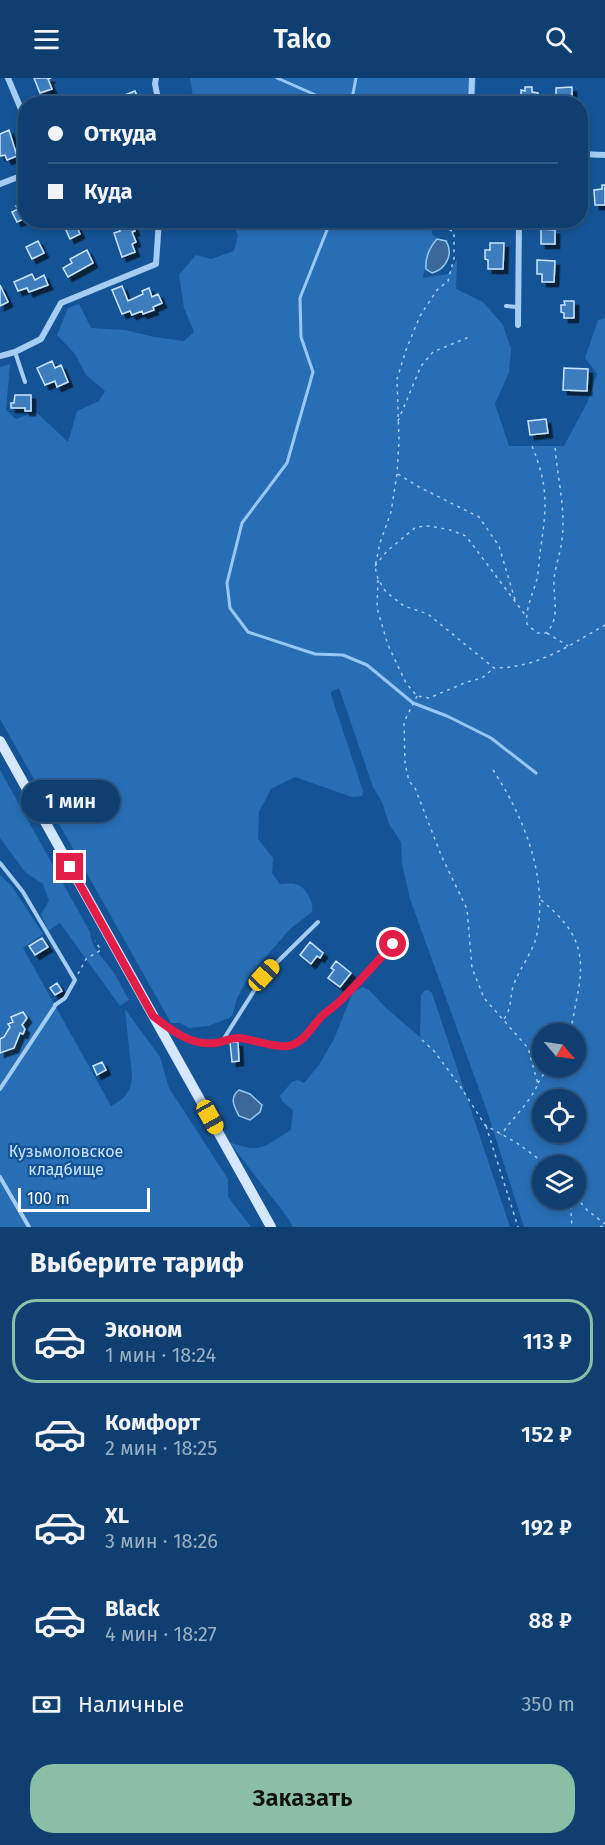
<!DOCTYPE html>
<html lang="ru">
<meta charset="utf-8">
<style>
body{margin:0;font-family:"Fira Sans",sans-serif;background:#184675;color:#f1f3f6;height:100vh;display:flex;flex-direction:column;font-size:22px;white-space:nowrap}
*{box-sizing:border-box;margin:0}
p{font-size:20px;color:#9bafc3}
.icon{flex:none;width:33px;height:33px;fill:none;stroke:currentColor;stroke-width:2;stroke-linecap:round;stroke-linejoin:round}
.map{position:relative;height:1149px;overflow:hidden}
.details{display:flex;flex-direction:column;background:#0f3f70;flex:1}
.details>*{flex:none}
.top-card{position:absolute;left:18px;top:18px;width:570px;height:132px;border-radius:24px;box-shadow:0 3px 9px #0003,0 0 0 2px #2f5883;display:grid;align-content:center;height:132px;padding:0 30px;background:#0f3f70}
.needle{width:39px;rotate:119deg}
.fabs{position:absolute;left:532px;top:945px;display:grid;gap:12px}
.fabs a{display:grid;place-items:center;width:54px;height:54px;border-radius:50%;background:#0f3f70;box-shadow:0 3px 9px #0003,0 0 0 2px #2f5883;font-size:30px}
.scale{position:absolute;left:18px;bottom:15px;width:132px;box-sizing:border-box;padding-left:6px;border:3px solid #fff;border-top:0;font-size:16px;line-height:21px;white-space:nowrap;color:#fff;-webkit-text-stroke:4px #145496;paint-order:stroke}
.end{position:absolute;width:27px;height:27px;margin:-14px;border:8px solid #e11d48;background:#fff;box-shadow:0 0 0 3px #fff}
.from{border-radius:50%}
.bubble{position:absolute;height:42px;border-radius:21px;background:#0f3f70;box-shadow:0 3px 9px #0003,0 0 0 2px #2f5883;font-size:20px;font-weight:600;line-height:42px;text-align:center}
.car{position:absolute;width:18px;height:36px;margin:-18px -9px;border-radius:8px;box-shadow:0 0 4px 2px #0007;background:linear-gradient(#f5c518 24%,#345 0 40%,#f5c518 0 76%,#345 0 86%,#f5c518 0)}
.top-card b{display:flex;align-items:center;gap:21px;height:57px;font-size:22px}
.top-card b+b{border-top:2px solid #2f5883}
.top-card i{width:15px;height:15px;background:#f1f3f6}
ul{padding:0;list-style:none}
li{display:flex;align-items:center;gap:18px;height:84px;margin:0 12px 9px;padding:0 18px;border:3px solid transparent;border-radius:24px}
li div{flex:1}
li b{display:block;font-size:22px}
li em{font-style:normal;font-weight:600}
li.selected{border-color:#8abfa5}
li>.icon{width:54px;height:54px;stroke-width:1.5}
h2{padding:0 30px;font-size:27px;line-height:72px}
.pay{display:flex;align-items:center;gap:15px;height:66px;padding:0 30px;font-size:22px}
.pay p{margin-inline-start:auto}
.action{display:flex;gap:12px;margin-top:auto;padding:12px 30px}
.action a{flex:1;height:69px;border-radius:24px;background:#8abfa5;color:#111;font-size:24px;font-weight:600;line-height:69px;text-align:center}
header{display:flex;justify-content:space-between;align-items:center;height:78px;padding:0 30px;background:#0f3f70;font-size:27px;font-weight:600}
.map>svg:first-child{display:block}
</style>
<header><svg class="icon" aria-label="menu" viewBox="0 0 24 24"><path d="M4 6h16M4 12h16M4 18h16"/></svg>Tako<svg class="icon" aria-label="search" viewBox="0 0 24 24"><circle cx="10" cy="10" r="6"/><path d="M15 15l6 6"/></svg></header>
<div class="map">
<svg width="605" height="1149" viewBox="0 0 605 1149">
<defs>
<filter id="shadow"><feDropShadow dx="4.5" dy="4.5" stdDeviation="0" flood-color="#0009"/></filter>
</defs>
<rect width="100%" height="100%" fill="#145496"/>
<path fill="#276eb5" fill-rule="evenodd" d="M190 0H476L475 25H194Z
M233 143H457L438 146 431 154 437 161 426 185 423 200 448 196 457 182 456 211 483 224 503 247 511 271 509 294 495 326 509 368H564L587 325 597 296 585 280 598 242 605 240V1149H524L488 1036 410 821 402 786 401 764 389 746 382 724 373 709 339 610 331 614V617L363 713 362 718 352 719 295 699 271 711 259 734 258 761 273 780 272 795 280 806C284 806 291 805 295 806 306 808 314 824 312 834L290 851 250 897 237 920 233 936 229 940 208 948 189 950 180 945H171L0 641V289L10 286 6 332 16 341 36 334 68 364 77 333 99 323 105 313 86 297 75 276 57 257 68 230 79 226 91 250 125 252 154 259 184 263 194 254 184 230 179 197 196 177 211 181 234 173 238 158ZM543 956H576V988H543ZM543 1022H576V1054H543ZM543 1088H576V1120H543Z
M0 692 90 854C92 872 102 878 112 892 118 901 123 912 129 922L120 928 60 845 48 853 41 836 49 823 43 806 26 795 0 760Z
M0 797 11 807 43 856 23 870 111 1028C125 1021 131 1014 132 998L125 931 160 979 169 1010 228 1101V1119L251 1149H0Z
M363 909 369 912 386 930 420 959 421 917 424 913 428 912 432 915 510 1149H293L288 1140 229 1064C262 1076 263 1069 291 1052L293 1032 283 1024 280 1018 292 1004 298 1002 304 1005 319 987 334 961 353 914Z"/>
<path fill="#3a6899" stroke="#97c8f5" stroke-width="1.5" d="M437 161 446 163C454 176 446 191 432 195L426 191C425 180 430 169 437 161Z
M239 1012 250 1016 262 1027 260 1034 250 1042 239 1038C234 1028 229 1020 239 1012Z"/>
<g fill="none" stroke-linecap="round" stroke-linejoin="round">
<path stroke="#97c8f5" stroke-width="3" d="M277 0 336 26
M351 26 356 0
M331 142 300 220 301 259 313 294 287 385 242 445 227 505 230 530 248 554 315 576 343 577 367 587 413 625 447 638 491 660 536 695"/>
</g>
<path fill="#3d7dbe" stroke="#cce5fd" stroke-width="1.5" filter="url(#shadow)" d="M34 0H51L48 1 52 11 40 15Z
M525 9H532V14L538 15V26H521V12L525 13Z
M572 9V22L556 23V10Z
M135 13 141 26H117L126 21 125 17Z
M9 52 17 78 7 82 5 77 0 78V56Z
M602 107H605V127H595L594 112 602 111Z
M25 124 26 140 17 144 12 134 18 131 16 128Z
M131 142 135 153 132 154 136 164 132 166 135 174 122 179 114 155 120 153 117 147Z
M488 142H504V146H488Z
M76 147 80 156 70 161 66 152Z
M541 151 555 152V166H541Z
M38 163 44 175 32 181 26 169Z
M490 165H504L503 191H488V182L485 181V172H490Z
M87 172 93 185 68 199 63 190 72 185 70 181Z
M537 182 555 183 554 204H542V196H537Z
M32 196 35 202 44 197 48 207 29 214 27 210 18 213 14 204Z
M0 207 8 224 0 228Z
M122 208 128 223 143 216 142 213 149 210 152 219 158 216 162 225 153 229 154 232 143 236 142 233 132 237 130 233 122 236 112 212Z
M564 223H574V240H564V235L561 234V227H565Z
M52 283 55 290 61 287 68 304 57 309 55 303 45 307 37 290Z
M564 290 588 291 587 313 563 312Z
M15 317H31V333H25V330H11V325H14Z
M546 341 548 355 530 357 528 343Z
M42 860 48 869 35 877 29 868Z
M310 864 323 875 320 880 317 878 311 886 300 877Z
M336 883 351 895 340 909 328 900 334 892 331 890Z
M57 905 62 913 55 917 50 910Z
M23 934 27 940 22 947 25 951 23 956 20 955 14 970 0 975V961L4 959 10 949 8 946 13 944 11 939Z
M230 964H238L239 983 232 984Z
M102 984 106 992 97 997 93 988Z"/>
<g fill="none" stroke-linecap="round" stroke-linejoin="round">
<path stroke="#a5ccf2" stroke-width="1.5" stroke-dasharray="3 4.5" stroke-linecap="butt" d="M429 142 454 154V180L448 203 437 212 420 238 406 272 397 301 399 363 397 396 391 434 380 465 375 489 378 501 386 514 404 528 428 536 494 590C538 590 568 568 605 547
M398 343 421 288 433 274 469 259
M532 368C548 408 547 426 541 468 539 479 539 490 537 501 533 516 525 530 527 546L537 555H546C561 540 553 521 554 502 555 487 561 475 562 461 566 431 557 399 555 368
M398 396 419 409 479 439 499 468 516 525
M375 488 387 473 416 449 430 448 450 452 466 458 526 538
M378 502 377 530 388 567 406 605 417 618 429 620 467 604 482 600 494 590
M547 555 568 568
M417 618 404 644 405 685 409 703 415 710 441 777 467 831 472 890 484 920 528 970 538 1006C529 1026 513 1039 501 1057
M493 692C524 739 548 799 537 856 533 875 520 889 514 906 509 919 513 928 504 941
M541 822C579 853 587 876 576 924 574 934 573 946 568 956
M78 896 86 881 101 872 95 863
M422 962 434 973 460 1008 485 1047 517 1065 548 1088
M538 1005 549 988
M486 1048 518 1149
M576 1119 587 1132 605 1146
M570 1120 572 1149
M600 1149 605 1147"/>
<path stroke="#a5ccf2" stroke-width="4" d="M506 228 518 229
M15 274 25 304
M0 785 23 814 75 902 65 920 55 927
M161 944 183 958 202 965H214L235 960 257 962 280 968H290L300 963 322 937 338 925 393 866
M223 962 264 897 318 844
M0 1011 55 928
M0 1099 29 1149"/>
<path stroke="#a5ccf2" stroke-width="6" d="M8 0 26 43
M156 0 155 6 159 26
M471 26 472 0
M580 76 605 77
M0 106 26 96
M518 247 519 142
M0 278 15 274 41 261 61 225 156 186 159 142"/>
<path stroke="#d4e7fc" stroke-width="10" d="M0 663 271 1149"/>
</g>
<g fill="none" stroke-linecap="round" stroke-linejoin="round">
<path stroke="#e11d48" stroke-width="8" d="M70 789 153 938C171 952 191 968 215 965 223 964 230 960 238 960 254 961 273 970 288 968 304 965 311 949 322 938 327 933 334 929 340 923 358 905 376 885 393 866"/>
</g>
<g text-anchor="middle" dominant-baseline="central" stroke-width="4.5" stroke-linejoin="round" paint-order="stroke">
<g font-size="16" fill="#cce5fd" stroke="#145496">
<text x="66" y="1073">Кузьмоловское<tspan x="66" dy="18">кладбище</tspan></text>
</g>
</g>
</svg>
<div class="fabs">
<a><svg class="needle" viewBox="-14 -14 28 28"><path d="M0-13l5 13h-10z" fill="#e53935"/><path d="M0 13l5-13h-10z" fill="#9bafc3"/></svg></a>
<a><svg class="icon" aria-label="locate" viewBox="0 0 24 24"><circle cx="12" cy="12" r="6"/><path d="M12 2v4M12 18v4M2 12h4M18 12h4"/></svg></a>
<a><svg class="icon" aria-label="layers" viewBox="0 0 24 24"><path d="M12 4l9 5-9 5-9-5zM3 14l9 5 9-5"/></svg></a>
</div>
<div class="scale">100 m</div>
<i class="end from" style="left:393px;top:866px"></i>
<i class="end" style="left:70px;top:789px"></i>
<div class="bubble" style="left:21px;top:702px;width:99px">1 мин</div>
<i class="car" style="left:264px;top:897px;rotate:43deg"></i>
<i class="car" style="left:210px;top:1039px;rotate:151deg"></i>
<div class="top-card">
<b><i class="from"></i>Откуда</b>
<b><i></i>Куда</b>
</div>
</div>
<section class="details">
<h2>Выберите тариф</h2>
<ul>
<li class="selected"><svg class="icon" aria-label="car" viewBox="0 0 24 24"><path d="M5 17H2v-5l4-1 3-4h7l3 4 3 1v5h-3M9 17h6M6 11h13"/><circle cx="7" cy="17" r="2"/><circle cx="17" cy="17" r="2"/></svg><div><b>Эконом</b><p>1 мин · 18:24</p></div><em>113 ₽</em></li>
<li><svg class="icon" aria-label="car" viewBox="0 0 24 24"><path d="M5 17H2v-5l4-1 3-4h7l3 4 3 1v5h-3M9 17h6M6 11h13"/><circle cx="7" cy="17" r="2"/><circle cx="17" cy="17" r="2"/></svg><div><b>Комфорт</b><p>2 мин · 18:25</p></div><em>152 ₽</em></li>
<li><svg class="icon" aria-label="car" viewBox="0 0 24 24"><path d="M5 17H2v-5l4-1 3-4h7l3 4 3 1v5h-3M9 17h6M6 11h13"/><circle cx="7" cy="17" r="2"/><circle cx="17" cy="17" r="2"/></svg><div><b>XL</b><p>3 мин · 18:26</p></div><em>192 ₽</em></li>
<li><svg class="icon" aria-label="car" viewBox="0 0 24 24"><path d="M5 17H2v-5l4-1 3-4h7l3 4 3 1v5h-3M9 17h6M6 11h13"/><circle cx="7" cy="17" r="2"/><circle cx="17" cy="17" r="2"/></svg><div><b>Black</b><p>4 мин · 18:27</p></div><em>88 ₽</em></li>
</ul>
<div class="pay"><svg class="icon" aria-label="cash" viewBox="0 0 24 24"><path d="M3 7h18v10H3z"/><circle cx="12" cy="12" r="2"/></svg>Наличные<p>350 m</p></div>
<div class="action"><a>Заказать</a></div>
</section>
